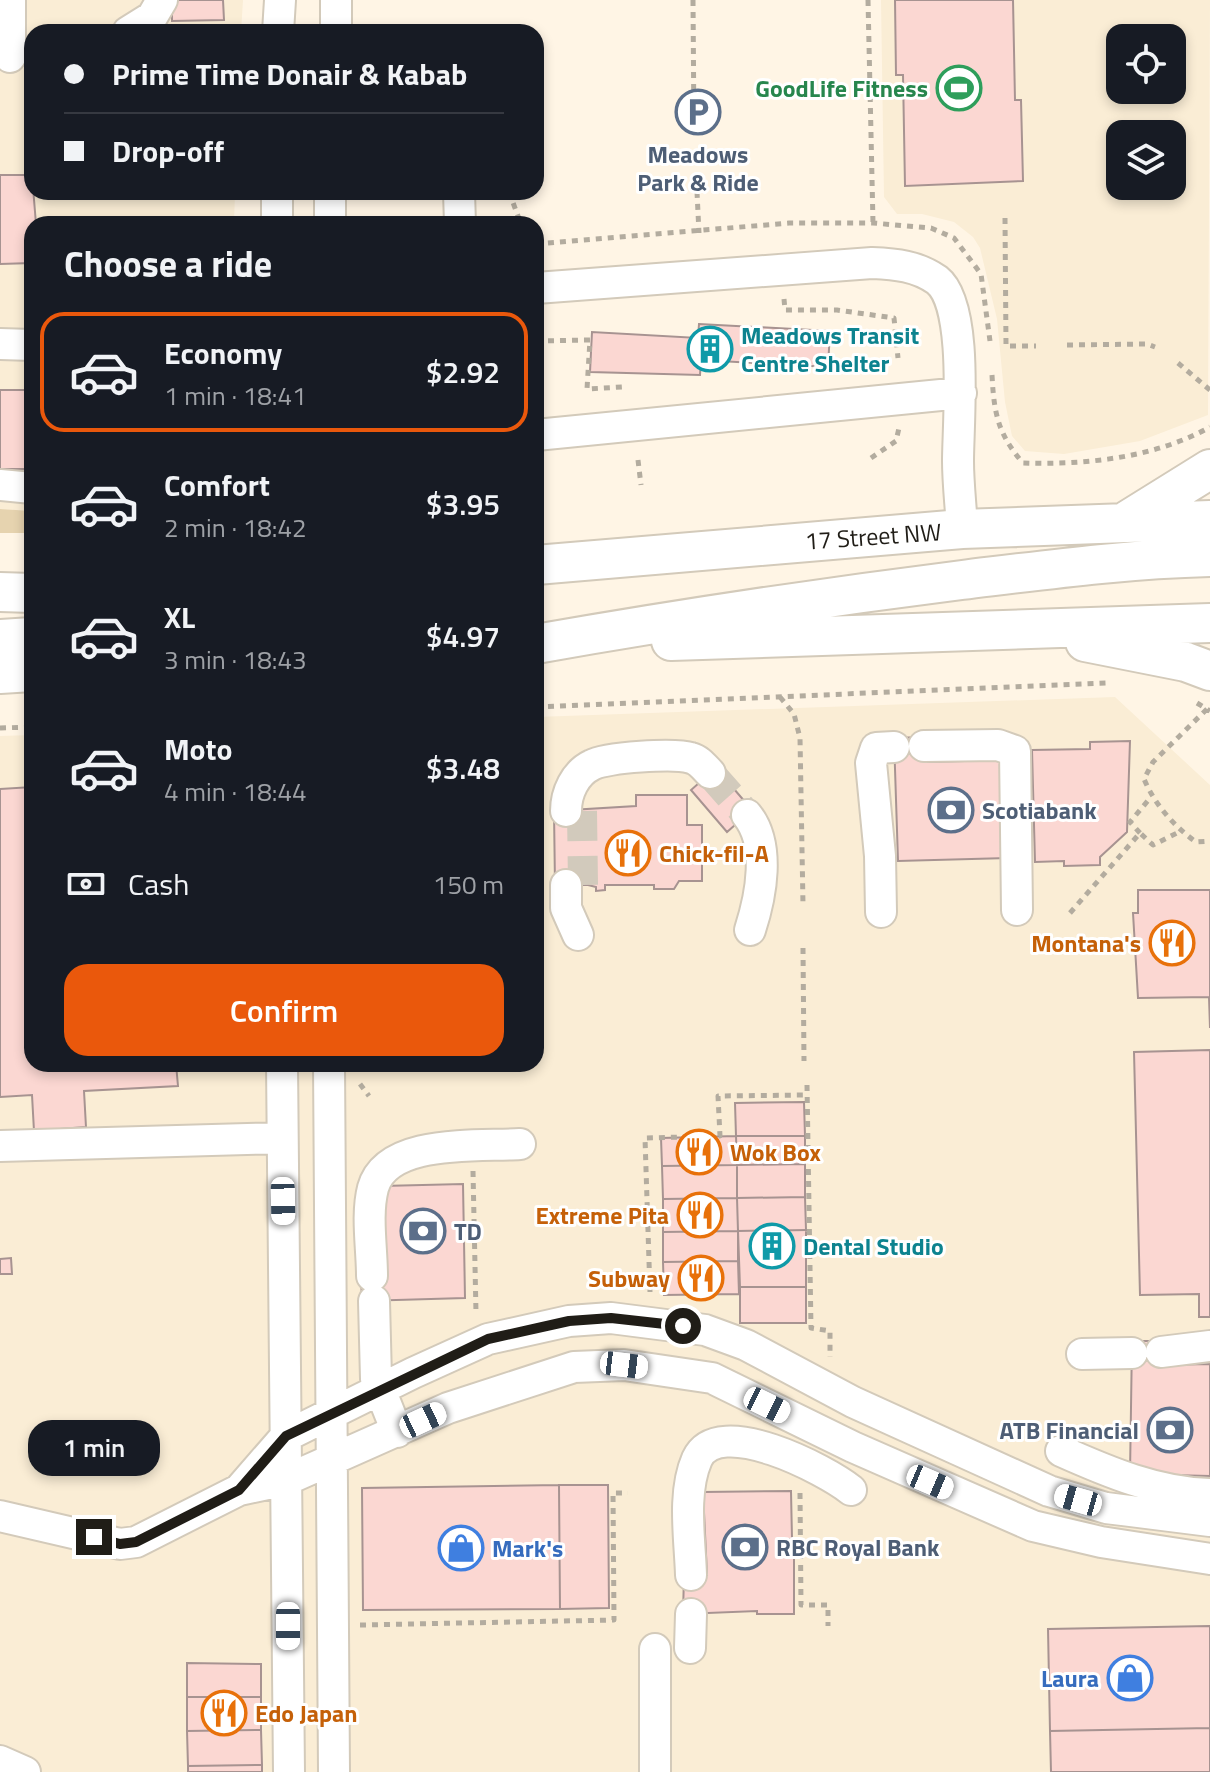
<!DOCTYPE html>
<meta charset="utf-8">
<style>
body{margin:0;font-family:"Titillium Web",sans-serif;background:#242831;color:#f1f3f6;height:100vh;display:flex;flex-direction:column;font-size:30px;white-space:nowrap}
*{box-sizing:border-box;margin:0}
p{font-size:26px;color:#9ea1a6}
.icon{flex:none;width:44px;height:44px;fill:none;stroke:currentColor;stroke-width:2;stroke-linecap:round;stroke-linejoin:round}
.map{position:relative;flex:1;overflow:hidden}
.sheet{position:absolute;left:24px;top:216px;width:520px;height:856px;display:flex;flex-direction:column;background:#171b24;border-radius:24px;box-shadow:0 4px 12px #0003}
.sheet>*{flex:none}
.top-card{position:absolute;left:24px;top:24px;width:520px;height:176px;border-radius:24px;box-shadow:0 4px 12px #0003;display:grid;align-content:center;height:176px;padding:0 40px;background:#171b24}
.controls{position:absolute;left:1106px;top:24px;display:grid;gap:16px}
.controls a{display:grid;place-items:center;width:80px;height:80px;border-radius:16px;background:#171b24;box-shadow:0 4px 12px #0003;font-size:40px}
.end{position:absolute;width:36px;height:36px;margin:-18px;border:10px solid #201d17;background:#fff;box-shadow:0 0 0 4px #fff}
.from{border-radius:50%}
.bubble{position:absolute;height:56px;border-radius:24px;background:#171b24;box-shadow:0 4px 12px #0003;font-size:26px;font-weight:600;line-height:56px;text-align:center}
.car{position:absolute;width:24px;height:48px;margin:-24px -12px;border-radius:10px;box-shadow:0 0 6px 2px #0007;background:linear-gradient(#fff 24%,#345 0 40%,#fff 0 76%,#345 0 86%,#fff 0)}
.top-card b{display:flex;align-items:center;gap:28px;height:76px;font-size:30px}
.top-card b+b{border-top:2px solid #363941}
.top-card i{width:20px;height:20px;background:#f1f3f6}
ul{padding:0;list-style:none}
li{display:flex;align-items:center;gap:24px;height:120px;margin:0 16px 12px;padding:0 24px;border:4px solid transparent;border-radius:24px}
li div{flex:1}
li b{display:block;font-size:30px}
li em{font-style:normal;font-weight:600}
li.active{border-color:#ea580c}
li>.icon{width:72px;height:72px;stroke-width:1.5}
h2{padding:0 40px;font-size:36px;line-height:96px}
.pay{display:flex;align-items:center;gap:20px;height:88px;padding:0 40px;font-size:30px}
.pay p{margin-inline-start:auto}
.action{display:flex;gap:16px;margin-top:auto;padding:16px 40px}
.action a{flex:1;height:92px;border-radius:24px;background:#ea580c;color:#fff;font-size:32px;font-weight:600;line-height:92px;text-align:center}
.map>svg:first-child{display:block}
</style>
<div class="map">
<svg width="1210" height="1772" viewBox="0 0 1210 1772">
<rect width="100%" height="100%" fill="#fff5e5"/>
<path fill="#faedd5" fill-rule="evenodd" d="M0 0H243L241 32H32V192H235L234 224H32V511L0 509Z
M881 0H1210L1208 415 1140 441 1064 454 1025 451 1012 436 1005 402 997 319 980 248 973 237 954 222 922 214H897L884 197ZM1120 38H1172V90H1120ZM1120 134H1172V186H1120Z
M1115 697 1210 785V1772H0V736L32 735V1064H536V717Z"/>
<path fill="#e6d3af" d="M0 509 32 511V533H0Z"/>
<path fill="#fbd7d2" stroke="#a79391" stroke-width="2" d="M172 0H223L224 20 172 21Z
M895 0H1013L1015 100H1021L1023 181 905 186 903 75H896Z
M0 175H32L36 224H32V263L0 264Z
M699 324 830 331 828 367 701 360 700 375 590 372 592 332 698 338Z
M0 390H32V469H0Z
M924 737 925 762 1005 760 1008 858 898 861 894 738Z
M1130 741 1127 832 1100 857V865L1064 866V861L1035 862 1032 750 1090 749V742Z
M716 768 752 810 727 832 691 790Z
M32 787V1064H176L178 1086 84 1091 86 1127 34 1131 32 1095 0 1097V789Z
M636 795H687V825H702V881H679L674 889H654V885H605V890L596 891V887L588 885H555L554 811 636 806Z
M1138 890H1210V1028L1209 997 1138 998 1133 913H1138Z
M1210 1050V1317H1199V1294L1140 1295 1134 1052Z
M804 1102 805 1136H736L735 1103Z
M736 1136H805V1164L737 1165Z
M736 1136 737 1165 662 1166 661 1138Z
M805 1164V1197L737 1198V1165Z
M737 1165V1198L663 1199 662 1166Z
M463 1184 465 1298 362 1301 361 1276 382 1186Z
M805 1197 806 1230 738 1231 737 1198Z
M737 1198 738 1231 663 1232V1199Z
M806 1230V1287H740L738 1231Z
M738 1231V1261L663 1262V1232Z
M11 1258 12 1274H0V1259Z
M738 1261 739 1294 664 1295 663 1262Z
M740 1287H806V1323H740Z
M1132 1341H1161V1365L1210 1364V1476L1130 1474Z
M559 1485 560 1609 363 1610 362 1488Z
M559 1485H608L609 1608 560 1609Z
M791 1491 792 1539H787V1555H794V1614H757V1611L683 1614 684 1575H707L703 1492Z
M1210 1626V1728L1050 1731 1048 1629Z
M187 1663 261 1664V1697H187Z
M187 1697H261V1730L187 1731Z
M1210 1728V1772H1051L1050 1731Z
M261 1730 262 1765 188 1766 187 1731Z
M262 1765V1772H188V1766Z"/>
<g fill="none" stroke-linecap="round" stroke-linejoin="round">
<path stroke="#d2cabc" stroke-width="30" stroke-dasharray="30 15" stroke-linecap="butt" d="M710 773 747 815
M582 811 583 885"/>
<g stroke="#d3caba" stroke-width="34">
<path id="minor" d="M10 0V57
M128 32 152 17 162 0
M278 32 280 0
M336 32V0
M330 192V224
M459 192 460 224
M277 224V192
M536 288 872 263C896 264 917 266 937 280 969 305 958 423 958 461 958 484 961 507 962 529
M0 344 32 345
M536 435 961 393
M0 485 32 488
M924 746 998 745 1015 751 1017 910
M566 811C566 793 575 773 592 765 606 757 675 753 691 758 699 760 704 767 710 773
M747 815C771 845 761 896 750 930
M566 885V908L578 935
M881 912 880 856 871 763 876 748 894 747
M282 1064 289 1772
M329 1064 334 1772
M0 1146 282 1138
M372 1276C372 1248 366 1215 373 1188 387 1138 478 1147 520 1144
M374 1301 376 1379 397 1432
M1161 1352 1210 1346
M1082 1354 1132 1353
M1061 1451C1108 1472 1158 1493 1210 1494
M239 1490 286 1436 413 1373 488 1339 569 1321 611 1318 705 1330 746 1345 853 1402 1049 1491 1106 1508 1210 1521
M0 1516 120 1544 136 1542 239 1490 286 1480 448 1408 574 1367 624 1365 712 1378 853 1447 1033 1526 1101 1542 1210 1559
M691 1575C690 1540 682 1493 697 1459 718 1413 826 1470 851 1490
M690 1648 691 1614
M0 1761 25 1772
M655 1772V1649"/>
</g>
<g stroke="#d3caba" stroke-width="42">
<path id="major" d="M1128 520 1210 469
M536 565 962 529 1210 520
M0 592 32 593
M0 639 32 637
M671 641 1210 623
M1085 642 1186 662 1210 671
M536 644C678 619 819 598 962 580 1045 570 1126 559 1210 557
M0 674 32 672"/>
</g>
<path stroke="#b3ac9f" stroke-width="5" stroke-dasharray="6 6" stroke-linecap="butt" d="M693 0 694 134
M868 0 873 223
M509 192 521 224
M697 192 699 233
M1005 218 1006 346H1036
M536 244 789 223H873L931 228 954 238 981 274 990 341
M784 299 785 310H837L894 318 898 358
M536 341 590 340 587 389 622 387
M1067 345 1147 344 1155 347
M1178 363 1210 390
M992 375C994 414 998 434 1023 463 1085 465 1155 458 1210 427
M871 458 896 441 899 428
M638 460 641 485
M780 697 794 714 800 738 803 905
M1197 703 1210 711
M536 707 1106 683
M1207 709 1153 762 1144 779C1155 805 1174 826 1196 842L1210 841
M0 728 32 727
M1140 833 1130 822 1151 797
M1070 913 1140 833 1153 845 1181 831
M803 948 804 1061
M360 1084 369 1096
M807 1085 811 1328 830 1331V1357
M473 1171 476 1313
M650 1292 645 1138 720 1136 718 1096 808 1095
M800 1493 801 1605H828V1626
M360 1625 614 1620 613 1493H628"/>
<use href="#minor" stroke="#fff" stroke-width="30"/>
<use href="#major" stroke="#fff" stroke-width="38"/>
</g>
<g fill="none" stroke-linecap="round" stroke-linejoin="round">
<path stroke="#201d17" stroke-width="10" d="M94 1537 120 1544 136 1542 239 1490 286 1436 488 1339 569 1321 611 1318 683 1326"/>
</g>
<defs>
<g id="stadium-ring" transform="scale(2.3)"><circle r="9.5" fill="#fff" stroke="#2e9e5b" stroke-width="1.5"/><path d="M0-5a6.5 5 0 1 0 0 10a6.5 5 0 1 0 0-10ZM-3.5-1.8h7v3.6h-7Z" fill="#2e9e5b"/></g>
<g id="parking-ring" transform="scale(2.3)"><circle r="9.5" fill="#fff" stroke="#5c6f8a" stroke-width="1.5"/><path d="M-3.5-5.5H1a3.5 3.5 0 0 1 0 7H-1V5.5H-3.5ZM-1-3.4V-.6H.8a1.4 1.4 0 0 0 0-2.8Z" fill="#5c6f8a"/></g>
<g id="building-ring" transform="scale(2.3)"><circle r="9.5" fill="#fff" stroke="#0f9aa8" stroke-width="1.5"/><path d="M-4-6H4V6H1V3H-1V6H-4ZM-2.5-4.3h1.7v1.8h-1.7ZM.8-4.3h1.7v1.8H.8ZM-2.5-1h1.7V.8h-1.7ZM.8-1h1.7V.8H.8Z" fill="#0f9aa8"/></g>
<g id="bank-ring" transform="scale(2.3)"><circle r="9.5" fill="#fff" stroke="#5c6f8a" stroke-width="1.5"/><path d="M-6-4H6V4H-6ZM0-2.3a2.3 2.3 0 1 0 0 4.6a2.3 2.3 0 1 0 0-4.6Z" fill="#5c6f8a"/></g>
<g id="restaurant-ring" transform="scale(2.3)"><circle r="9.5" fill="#fff" stroke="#e8710a" stroke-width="1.5"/><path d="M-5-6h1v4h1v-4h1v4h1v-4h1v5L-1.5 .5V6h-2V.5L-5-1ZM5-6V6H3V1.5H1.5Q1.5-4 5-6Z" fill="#e8710a"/></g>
<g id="shop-ring" transform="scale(2.3)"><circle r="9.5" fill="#fff" stroke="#3f7fe0" stroke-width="1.5"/><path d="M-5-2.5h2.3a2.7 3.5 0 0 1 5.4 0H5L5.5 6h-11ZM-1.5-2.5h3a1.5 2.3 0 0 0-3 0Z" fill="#3f7fe0"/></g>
</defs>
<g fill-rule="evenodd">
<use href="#stadium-ring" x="959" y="88"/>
<use href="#parking-ring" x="698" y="112"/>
<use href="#building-ring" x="710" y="349"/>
<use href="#bank-ring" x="951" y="810"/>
<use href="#restaurant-ring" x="628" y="853"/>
<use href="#restaurant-ring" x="1172" y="943"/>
<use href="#restaurant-ring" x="699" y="1152"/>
<use href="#restaurant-ring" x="700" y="1215"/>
<use href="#bank-ring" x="423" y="1231"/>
<use href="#building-ring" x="772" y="1246"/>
<use href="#restaurant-ring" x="701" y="1278"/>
<use href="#bank-ring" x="1170" y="1430"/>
<use href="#bank-ring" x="745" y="1547"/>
<use href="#shop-ring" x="461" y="1548"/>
<use href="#shop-ring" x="1130" y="1678"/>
<use href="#restaurant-ring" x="224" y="1713"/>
</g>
<g text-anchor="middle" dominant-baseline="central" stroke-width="6" stroke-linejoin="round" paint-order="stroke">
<g font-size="24" font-weight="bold" fill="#27864d" stroke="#fff" text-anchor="end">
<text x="928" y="88">GoodLife Fitness</text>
</g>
<g font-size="24" font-weight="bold" fill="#4e5e75" stroke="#fff" text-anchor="start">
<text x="698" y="154" text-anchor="middle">Meadows<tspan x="698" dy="28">Park &amp; Ride</tspan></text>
<text x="982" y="810">Scotiabank</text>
<text x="454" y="1231">TD</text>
<text x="1139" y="1430" text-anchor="end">ATB Financial</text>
<text x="776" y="1547">RBC Royal Bank</text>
</g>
<g font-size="24" font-weight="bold" fill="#0d838f" stroke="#fff" text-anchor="start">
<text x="741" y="335">Meadows Transit<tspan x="741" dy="28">Centre Shelter</tspan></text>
<text x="803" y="1246">Dental Studio</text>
</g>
<g font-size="24" fill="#201d17" stroke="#fff">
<text transform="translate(873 536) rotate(-4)">17 Street NW</text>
</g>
<g font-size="24" font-weight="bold" fill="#c56008" stroke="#fff" text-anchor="start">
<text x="659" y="853">Chick-fil-A</text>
<text x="1141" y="943" text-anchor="end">Montana's</text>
<text x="730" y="1152">Wok Box</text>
<text x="669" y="1215" text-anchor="end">Extreme Pita</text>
<text x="670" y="1278" text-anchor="end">Subway</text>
<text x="255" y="1713">Edo Japan</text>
</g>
<g font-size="24" font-weight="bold" fill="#366cbe" stroke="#fff" text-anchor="start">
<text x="492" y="1548">Mark's</text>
<text x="1099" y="1678" text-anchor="end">Laura</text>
</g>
</g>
</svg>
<div class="controls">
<a><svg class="icon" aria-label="locate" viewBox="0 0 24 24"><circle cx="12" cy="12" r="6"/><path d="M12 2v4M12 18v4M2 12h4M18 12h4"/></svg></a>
<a><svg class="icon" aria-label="layers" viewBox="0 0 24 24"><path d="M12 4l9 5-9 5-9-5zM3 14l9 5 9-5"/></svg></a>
</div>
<i class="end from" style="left:683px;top:1326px"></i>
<i class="end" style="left:94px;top:1537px"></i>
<div class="bubble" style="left:28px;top:1420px;width:132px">1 min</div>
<i class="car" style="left:283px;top:1201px;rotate:179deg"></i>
<i class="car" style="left:624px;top:1365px;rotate:97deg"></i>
<i class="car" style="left:767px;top:1405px;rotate:116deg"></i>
<i class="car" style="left:423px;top:1420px;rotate:65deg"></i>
<i class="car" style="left:930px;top:1482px;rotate:113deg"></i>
<i class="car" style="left:1078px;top:1500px;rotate:286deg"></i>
<i class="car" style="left:288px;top:1626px;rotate:180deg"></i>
<div class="top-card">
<b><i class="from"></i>Prime Time Donair &amp; Kabab</b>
<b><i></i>Drop-off</b>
</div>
<section class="sheet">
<h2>Choose a ride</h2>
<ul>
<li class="active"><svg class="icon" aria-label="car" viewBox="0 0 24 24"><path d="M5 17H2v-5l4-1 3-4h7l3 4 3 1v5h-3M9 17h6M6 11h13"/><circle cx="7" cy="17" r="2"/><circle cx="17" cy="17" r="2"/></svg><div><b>Economy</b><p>1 min · 18:41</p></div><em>$2.92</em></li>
<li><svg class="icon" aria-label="car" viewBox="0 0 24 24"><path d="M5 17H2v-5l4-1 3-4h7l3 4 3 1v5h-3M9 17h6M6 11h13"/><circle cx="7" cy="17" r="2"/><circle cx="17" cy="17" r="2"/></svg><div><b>Comfort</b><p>2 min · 18:42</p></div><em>$3.95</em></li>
<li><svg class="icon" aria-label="car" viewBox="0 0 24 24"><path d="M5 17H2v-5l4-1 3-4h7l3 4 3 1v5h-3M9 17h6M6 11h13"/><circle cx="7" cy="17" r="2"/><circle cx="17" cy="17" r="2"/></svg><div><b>XL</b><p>3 min · 18:43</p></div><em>$4.97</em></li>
<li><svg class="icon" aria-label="car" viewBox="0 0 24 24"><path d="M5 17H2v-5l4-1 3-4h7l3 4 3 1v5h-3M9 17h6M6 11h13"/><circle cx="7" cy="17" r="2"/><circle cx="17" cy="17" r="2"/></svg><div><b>Moto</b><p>4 min · 18:44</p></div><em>$3.48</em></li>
</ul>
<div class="pay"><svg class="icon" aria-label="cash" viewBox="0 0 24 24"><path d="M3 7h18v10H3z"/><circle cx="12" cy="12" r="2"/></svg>Cash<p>150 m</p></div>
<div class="action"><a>Confirm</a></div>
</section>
</div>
